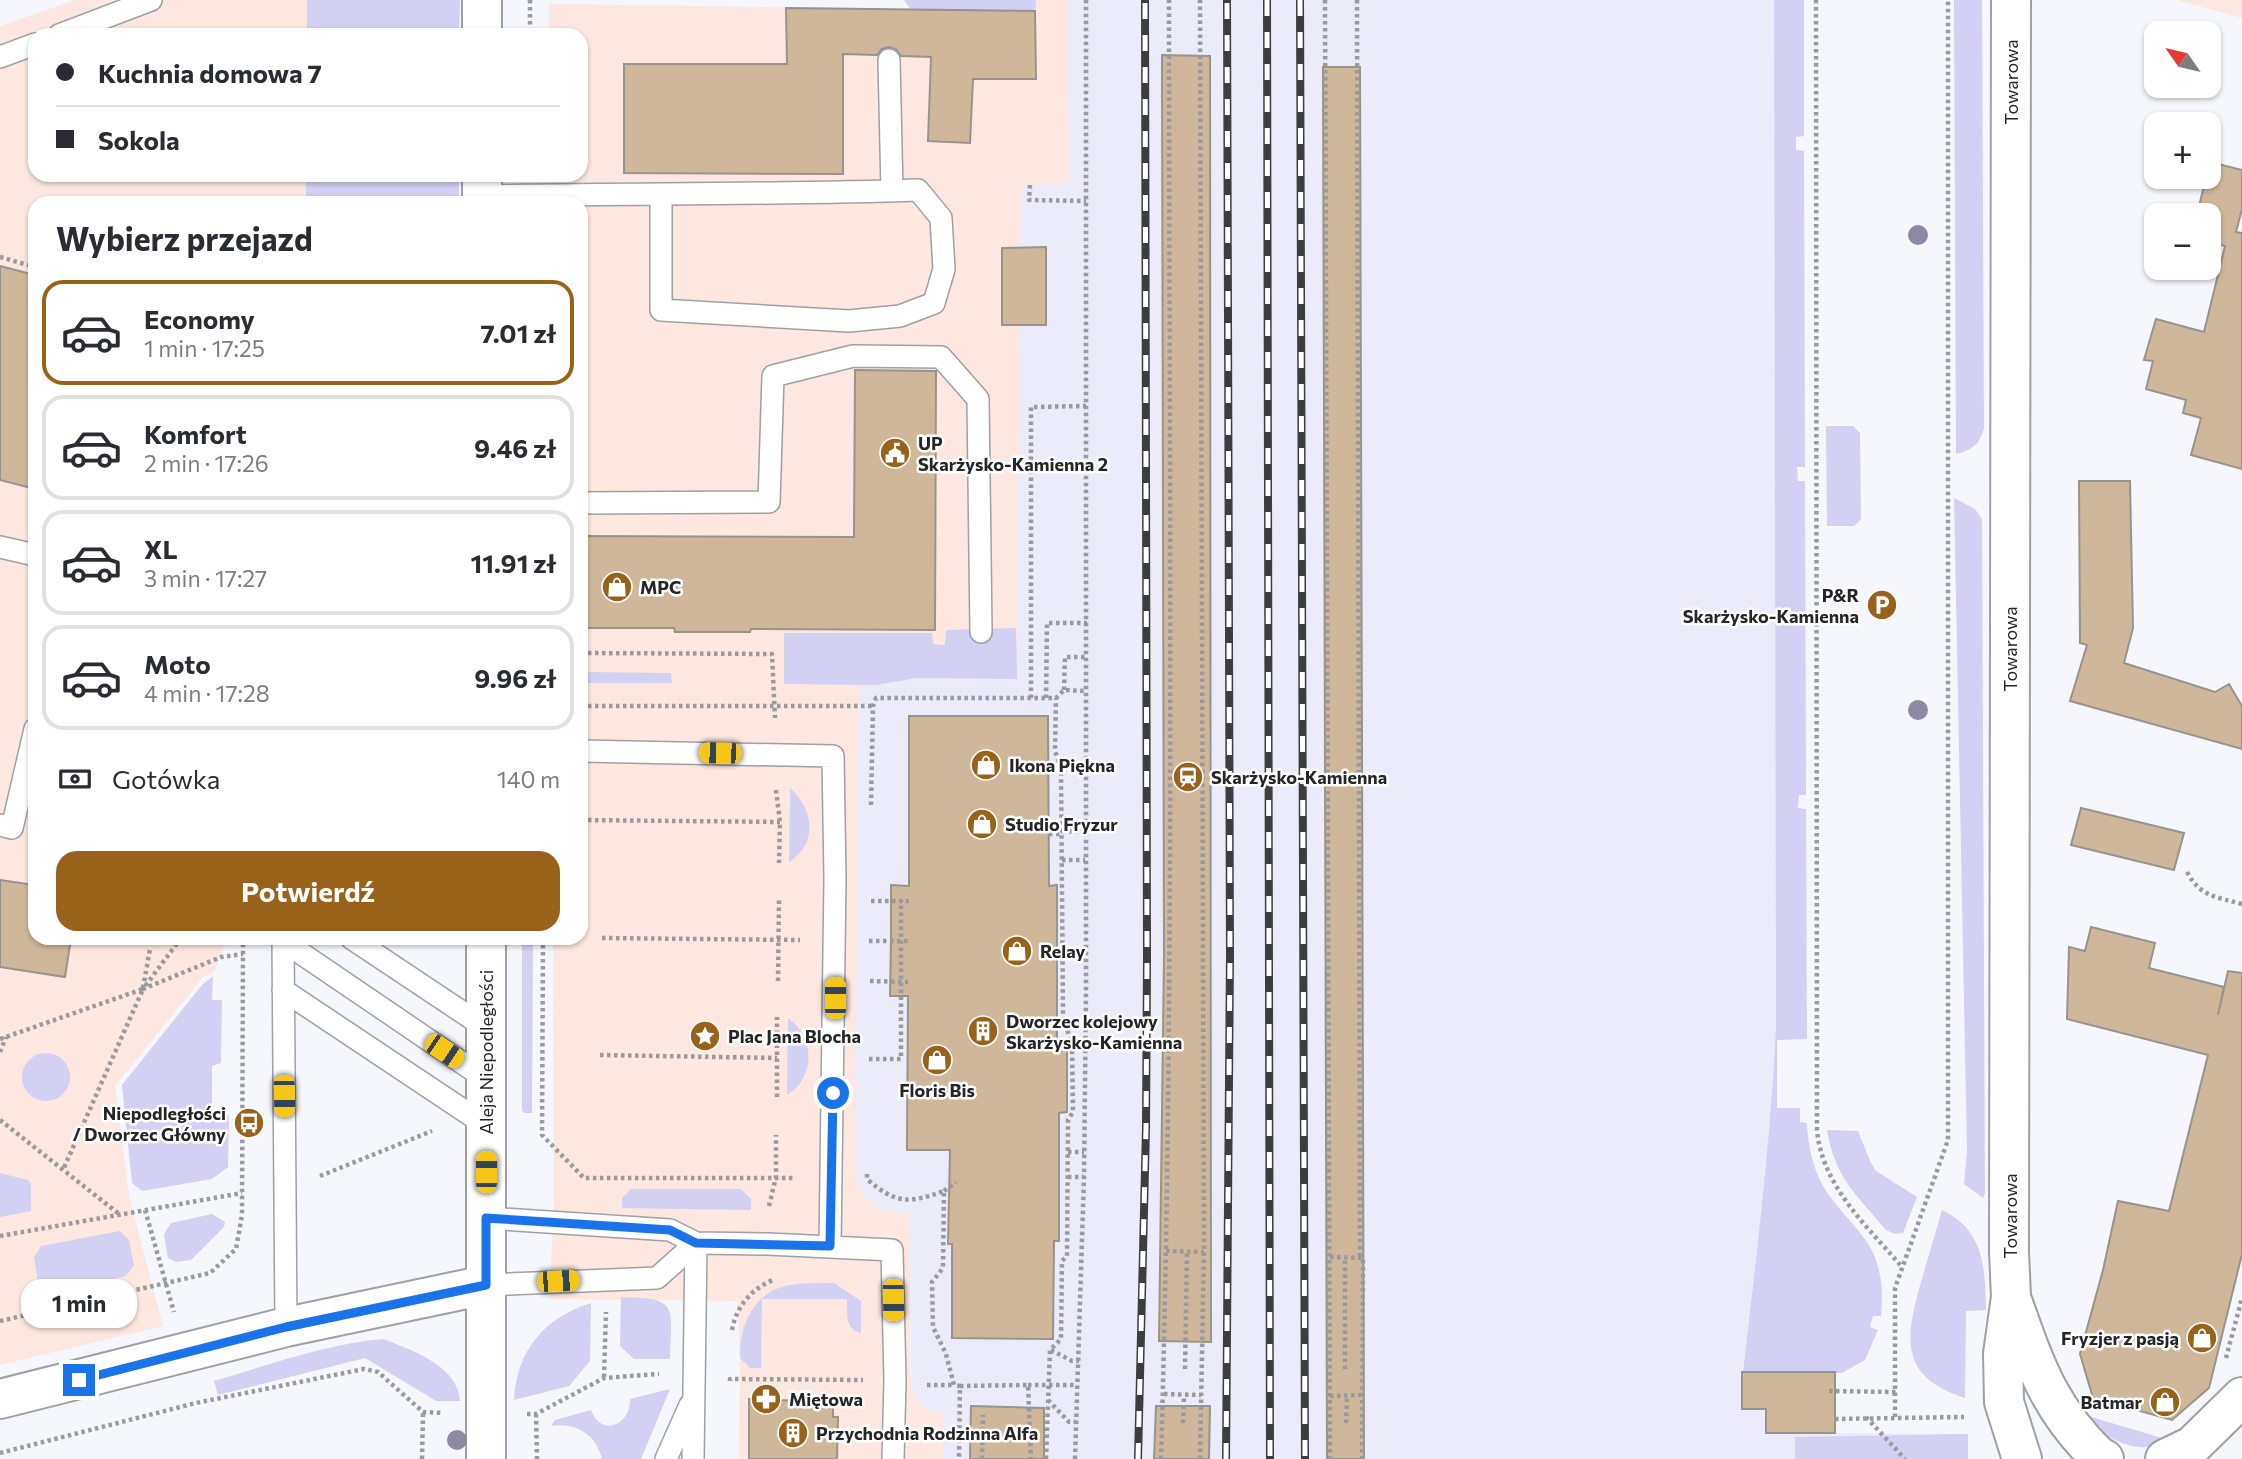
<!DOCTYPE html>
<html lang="pl">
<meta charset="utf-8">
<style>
body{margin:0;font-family:Commissioner,sans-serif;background:#f7f7f7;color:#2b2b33;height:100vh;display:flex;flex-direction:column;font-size:26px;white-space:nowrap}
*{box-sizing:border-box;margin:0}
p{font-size:23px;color:#7c7c81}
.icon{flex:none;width:38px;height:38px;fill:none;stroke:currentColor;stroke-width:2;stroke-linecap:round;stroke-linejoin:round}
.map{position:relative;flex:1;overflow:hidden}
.sheet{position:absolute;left:28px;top:196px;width:560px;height:749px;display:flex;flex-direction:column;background:#fff;border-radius:21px;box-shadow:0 2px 5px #0004}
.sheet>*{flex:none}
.hud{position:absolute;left:28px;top:28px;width:560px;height:154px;border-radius:21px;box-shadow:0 2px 5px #0004;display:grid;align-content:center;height:154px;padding:0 28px;background:#fff}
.needle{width:46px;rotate:304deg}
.tools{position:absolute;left:2144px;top:21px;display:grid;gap:14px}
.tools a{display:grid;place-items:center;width:77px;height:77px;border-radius:14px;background:#fff;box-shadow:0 2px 5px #0004;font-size:35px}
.end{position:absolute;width:32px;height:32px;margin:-16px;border:9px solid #1a73e8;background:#fff;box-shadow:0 0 0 4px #fff}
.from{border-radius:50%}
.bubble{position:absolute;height:49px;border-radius:21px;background:#fff;box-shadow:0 2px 5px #0004;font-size:23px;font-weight:700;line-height:49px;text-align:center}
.car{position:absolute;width:21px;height:42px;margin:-21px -10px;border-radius:9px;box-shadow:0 0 5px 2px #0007;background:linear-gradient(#f5c518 24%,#345 0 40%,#f5c518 0 76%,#345 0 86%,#f5c518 0)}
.hud b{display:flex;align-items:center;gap:24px;height:66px;font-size:26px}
.hud b+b{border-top:2px solid #e1e1e2}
.hud i{width:18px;height:18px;background:#2b2b33}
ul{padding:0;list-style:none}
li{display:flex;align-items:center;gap:21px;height:105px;margin:0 14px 10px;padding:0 14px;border:4px solid #e1e1e2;border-radius:21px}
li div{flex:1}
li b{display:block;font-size:26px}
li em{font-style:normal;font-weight:700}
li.current{border-color:#99621b}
li>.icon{width:63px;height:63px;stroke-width:1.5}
h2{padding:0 28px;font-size:32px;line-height:84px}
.pay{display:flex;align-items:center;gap:18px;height:77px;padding:0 28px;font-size:26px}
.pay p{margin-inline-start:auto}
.primary-button{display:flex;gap:14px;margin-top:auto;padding:14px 28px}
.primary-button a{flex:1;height:80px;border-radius:21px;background:#99621b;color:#fff;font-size:28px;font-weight:700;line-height:80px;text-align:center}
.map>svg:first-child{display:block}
</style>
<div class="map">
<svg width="2242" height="1459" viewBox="0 0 2242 1459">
<rect width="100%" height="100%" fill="#f6f6fd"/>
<path fill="#fce8e0" d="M75 0H307V35H35V175H306V203H35V938H228L214 972 203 977 115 1086 129 1196 163 1326 0 1365V26Z
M1036 0H1068L1069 185H1021L1017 679 859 686 858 1182 869 1201 879 1208 910 1213V1374L927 1409 944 1413V1459H739L740 1358 737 1301 549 1299 554 1209 553 938H581V203H550V175H581V35H549V4L1035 11Z
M2177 0H2242V18Z"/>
<path fill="#ebebf9" d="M1068 0H1774L1776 1025 1773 1093 1767 1165 1743 1371 1835 1372V1433L1968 1434V1459H944V1413L927 1409 920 1404 915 1398 911 1384 910 1214 879 1208 869 1201 862 1191 855 1170 859 685H876L909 678 1017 679 1021 185 1069 184Z"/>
<path fill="#d2d0f3" d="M307 0H460L459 35H307Z
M904 0H1036L1035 11 911 10Z
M1774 0H1804V136L1796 137V150L1804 151 1805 467H1797L1798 481H1805L1806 795H1799L1798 808 1806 809 1807 1039 1777 1040V1108H1800V1122L1807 1123C1808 1145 1812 1166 1823 1186 1834 1205 1851 1220 1864 1238 1881 1260 1884 1289 1881 1316H1873L1870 1327 1878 1330 1865 1360 1842 1373 1743 1372C1756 1257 1771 1142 1776 1025Z
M1954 0H1982L1984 429C1979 445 1972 450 1956 454Z
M306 175H459V203H306Z
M1826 426H1853L1860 433 1861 519 1854 526H1827Z
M1954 498 1975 509 1982 519 1985 1193 1983 1198 1964 1184 1967 1151Z
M1016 628 1017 679 916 678 876 685 784 684V633H932L933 644 945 645 946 630Z
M581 672 671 673 672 683H581Z
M790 788C813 808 819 843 789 862Z
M522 938H533L532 1113H524L522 1110Z
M213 976 212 998 213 1000H222L221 1063 212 1066V1112L225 1113 229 1116 228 1167 212 1179 142 1191 132 1183 122 1085 202 985Z
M788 1018C815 1037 816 1077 787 1095Z
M22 1077a24 24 0 1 1 48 0a24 24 0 1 1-48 0Z
M1827 1130 1858 1131 1871 1163 1876 1171 1917 1197 1903 1233 1895 1234 1886 1230C1856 1194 1835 1178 1827 1130Z
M0 1173 28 1180 31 1183V1211L0 1217Z
M631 1189H741L751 1199V1210L622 1208V1198Z
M1942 1210C1985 1231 1985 1268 1986 1310L1966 1311 1965 1398C1899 1377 1905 1339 1921 1282 1928 1258 1935 1234 1942 1210Z
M212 1214 225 1222 224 1227 191 1260 176 1262 168 1258 164 1234 171 1223Z
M120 1231 129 1240 134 1265 126 1276 49 1294 39 1289 34 1257 41 1246Z
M834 1283 861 1301V1333C844 1329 848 1314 847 1299H762L761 1368H750L740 1358C739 1325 754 1291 790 1285 804 1283 820 1283 834 1283Z
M621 1297C680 1298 671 1306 670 1359H634L620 1346Z
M591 1303 590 1361 569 1386 514 1400C517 1350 544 1318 591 1303Z
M383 1339C411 1350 458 1365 460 1401H436L365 1358 218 1395 214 1381C269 1365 325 1344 383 1339Z
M670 1389 641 1459H602C596 1434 576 1422 551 1426L555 1420 591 1410C600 1437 631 1426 630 1399Z
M2078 1413 2172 1441C2136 1458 2104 1438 2078 1413Z
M1968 1434V1459H1795V1437Z"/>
<path fill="#cfb899" stroke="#97938d" stroke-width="2" d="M786 8 1035 11 1036 79H973L970 143 928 141 931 57 901 56 896 49 889 47 882 49 877 55 843 54V174L624 173V64H787Z
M1162 55 1210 56 1211 1342 1159 1341 1164 958Z
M1323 67H1360L1364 1459H1327Z
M2210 162 2242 170V209L2236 232 2242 233V469L2191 455 2201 418 2183 413 2186 400 2146 389 2153 361 2144 360 2156 319 2204 332 2225 246 2208 242V215H2197L2206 177H2208Z
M1046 247V325H1002V248Z
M0 266 35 275V489L0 480Z
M855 370 936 371 935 630 751 629 750 632H675L674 628H582L583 536 854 537Z
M2079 481H2130L2133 628 2124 663 2215 692 2229 684 2242 706V749L2070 701 2087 645 2080 643Z
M909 716H1048L1049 886 1057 885V1043L1067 1044V1112L1059 1113V1241H1054L1053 1339 952 1338V1244H948L950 1150H907L908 996H890L891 941V885L909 886Z
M2081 808 2184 833 2174 870 2071 845Z
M0 880 35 885V938H71L65 977 0 967Z
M2091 927 2155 943 2149 968 2224 987 2218 1015 2228 971 2242 973V1254L2209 1388 2172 1420 2093 1398 2080 1354 2103 1270 2118 1201 2169 1211 2208 1055 2067 1019 2069 947 2085 951Z
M1742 1372H1835V1433H1766V1409H1742Z
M749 1399 833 1402V1417H838L837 1459H749Z
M971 1406 1044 1408V1459H970Z
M1156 1406H1210L1209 1459H1154Z"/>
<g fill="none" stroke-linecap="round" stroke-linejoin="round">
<g stroke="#9f9fa6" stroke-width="24">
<path id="lane" d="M59 35 151 0
M0 57 35 44
M889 60 892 191
M482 196C627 193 773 195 918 190L941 218 944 269 934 303 900 316 849 321 661 310V194
M581 503 769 502 773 376 853 356 941 357 978 399 981 632
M0 547 35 555
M581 751 833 756 835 879 830 1246
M0 825 12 828 35 729
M283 938 286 1327
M351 938 486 1028
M283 941 486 1079
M283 990 487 1126
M487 1218 670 1230 696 1243 768 1244 892 1250 895 1381 893 1459
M486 1285 657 1278 696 1243
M666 1459 690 1405
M693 1459 696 1243"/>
</g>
<g stroke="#9f9fa6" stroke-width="42">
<path id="street" d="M2011 0 2009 1252 2011 1297 2003 1354 2004 1402 2022 1459
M2013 1303C2036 1368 2050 1410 2101 1459"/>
</g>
<g stroke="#9f9fa6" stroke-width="42">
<path id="secondary" d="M482 0V35
M482 203V175
M0 1399 286 1327 486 1285
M486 1459V938
M2101 1459H2104
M2165 1459 2192 1446 2242 1397"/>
</g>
<path stroke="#99999e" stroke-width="4.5" stroke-dasharray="3.5 3.5" stroke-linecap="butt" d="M530 0V35
M1325 0 1330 1459
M1357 0 1360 1257
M1816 0 1817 1130C1822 1186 1867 1226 1902 1267
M1030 185 1029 200 1086 201
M0 257 35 267
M581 653 772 654 775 718
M1064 690 1065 657H1086
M1031 698V407L1086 406
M1046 698 1047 623H1087
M581 706H873
M776 790 780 822 779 863
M871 805 873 706 876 698H1056L1064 690 1086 691
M581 820 780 822
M1061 831 1086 832
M1049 834H1061
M1062 860H1085
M2187 872C2200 897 2217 897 2242 904
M871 901H909
M181 938 143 989 221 957 243 954
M543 938 542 1135 584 1178H796
M602 938 800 940
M869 941H908
M778 981 779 899
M870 981 908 982
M143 988 150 949
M0 1039 143 989 63 1170
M0 1052 6 1037
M600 1055 777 1058
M869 1059H901V900
M777 1097V1017
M0 1120 119 1214
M1068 1152H1084
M867 1174V1179C897 1205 909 1203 944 1191L943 1268 932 1282 933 1327 946 1354 954 1385 960 1386 959 1459
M320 1176 432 1131
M1068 1177H1084
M944 1191 956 1182
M769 1206 776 1177V1135
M145 1210 174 1312
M0 1236 242 1193
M1166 1251 1204 1252
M1330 1257 1363 1258 1362 1459
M0 1321 210 1273 236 1249 242 1215 243 938
M732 1330C736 1307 751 1289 773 1280
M1051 1350 1072 1361H1079
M2226 1358 2242 1298
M1185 1369 1187 1252
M1345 1369V1257
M604 1377 606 1312
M730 1381V1379L863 1380
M927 1385H954
M1028 1385H1077
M960 1386 1028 1385 1031 1459
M1829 1391 1896 1392
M1164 1394 1201 1395
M1330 1396 1362 1395
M1048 1400 1069 1422H1076
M527 1414H536L604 1378 659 1374
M536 1414 537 1459
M1866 1417 1905 1459
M1895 1417V1288L1948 1140V0
M1835 1419 1964 1417
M1183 1423 1184 1395
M1346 1423 1347 1395
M0 1453 196 1403 364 1369 378 1372 423 1412 443 1413
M422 1459 423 1412
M982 1459 983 1415
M1046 1459 1050 1350 1061 1339 1062 1261 1067 1256 1068 1120 1073 1112 1072 1043 1063 1018 1061 768 1055 751 1056 698
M1075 1459 1084 1177 1086 991V0
M1161 1459C1175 973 1169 486 1169 0
M1200 1459 1204 1252 1200 0"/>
<use href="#lane" stroke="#fff" stroke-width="21"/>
<use href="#street" stroke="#fff" stroke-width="38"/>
<use href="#secondary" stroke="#fff" stroke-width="38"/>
<g stroke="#3d3d3f" stroke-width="8">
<path id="rail" d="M1267 0 1270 1459
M1300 0 1305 1459
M1138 1459 1146 1128 1147 959 1145 0
M1226 1459 1230 955 1227 0"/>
</g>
<use href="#rail" stroke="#fff" stroke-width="5" stroke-dasharray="16" stroke-linecap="butt"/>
</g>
<g fill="#8c89a5">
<circle cx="1918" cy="235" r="10"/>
<circle cx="1918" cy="710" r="10"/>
<circle cx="457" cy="1440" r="10"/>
</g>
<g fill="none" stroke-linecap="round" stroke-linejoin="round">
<path stroke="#1a73e8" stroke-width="9" d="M79 1380 286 1327 486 1285V1218L670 1230 696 1243 830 1246 833 1093"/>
</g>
<defs>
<g id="civic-disc" transform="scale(1.575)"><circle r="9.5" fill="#99621b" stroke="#fff"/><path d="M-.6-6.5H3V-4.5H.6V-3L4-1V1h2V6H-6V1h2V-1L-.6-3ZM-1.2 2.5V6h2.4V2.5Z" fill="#fff"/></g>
<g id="shop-disc" transform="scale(1.575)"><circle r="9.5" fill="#99621b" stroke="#fff"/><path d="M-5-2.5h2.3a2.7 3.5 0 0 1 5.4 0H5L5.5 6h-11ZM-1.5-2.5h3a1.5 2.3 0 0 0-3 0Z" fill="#fff"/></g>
<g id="parking-disc" transform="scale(1.575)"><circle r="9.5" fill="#99621b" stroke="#fff"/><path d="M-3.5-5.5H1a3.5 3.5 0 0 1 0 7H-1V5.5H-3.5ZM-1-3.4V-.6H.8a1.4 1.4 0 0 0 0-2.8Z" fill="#fff"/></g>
<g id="station-disc" transform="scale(1.575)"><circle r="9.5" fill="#99621b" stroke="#fff"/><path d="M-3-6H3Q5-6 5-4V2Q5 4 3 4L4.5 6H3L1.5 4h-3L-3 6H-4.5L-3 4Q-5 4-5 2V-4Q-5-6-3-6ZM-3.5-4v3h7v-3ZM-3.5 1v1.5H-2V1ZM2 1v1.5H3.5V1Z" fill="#fff"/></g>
<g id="building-disc" transform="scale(1.575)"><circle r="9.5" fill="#99621b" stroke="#fff"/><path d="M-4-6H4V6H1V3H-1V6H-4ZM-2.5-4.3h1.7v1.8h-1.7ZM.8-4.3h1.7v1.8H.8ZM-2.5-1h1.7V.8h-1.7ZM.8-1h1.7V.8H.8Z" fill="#fff"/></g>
<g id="sight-disc" transform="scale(1.575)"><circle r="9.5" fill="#99621b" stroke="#fff"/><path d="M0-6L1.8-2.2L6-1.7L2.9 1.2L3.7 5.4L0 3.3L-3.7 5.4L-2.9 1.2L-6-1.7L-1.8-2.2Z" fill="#fff"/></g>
<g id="bus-disc" transform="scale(1.575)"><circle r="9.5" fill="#99621b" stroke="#fff"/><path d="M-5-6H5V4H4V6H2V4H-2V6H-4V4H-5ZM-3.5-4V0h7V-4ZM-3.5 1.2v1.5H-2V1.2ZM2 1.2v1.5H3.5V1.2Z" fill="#fff"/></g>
<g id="pharmacy-disc" transform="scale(1.575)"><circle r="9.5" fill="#99621b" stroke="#fff"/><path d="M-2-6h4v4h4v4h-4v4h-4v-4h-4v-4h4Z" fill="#fff"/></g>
</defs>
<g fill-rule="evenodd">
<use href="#civic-disc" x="895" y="453"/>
<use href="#shop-disc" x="617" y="587"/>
<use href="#parking-disc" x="1882" y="605"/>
<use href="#shop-disc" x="986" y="765"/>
<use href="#station-disc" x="1188" y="777"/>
<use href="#shop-disc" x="982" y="824"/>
<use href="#shop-disc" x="1017" y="951"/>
<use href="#building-disc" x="983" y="1031"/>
<use href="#sight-disc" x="705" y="1036"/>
<use href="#shop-disc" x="937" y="1060"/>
<use href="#bus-disc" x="249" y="1123"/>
<use href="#shop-disc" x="2202" y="1338"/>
<use href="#pharmacy-disc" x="766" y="1399"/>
<use href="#shop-disc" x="2165" y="1402"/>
<use href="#building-disc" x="793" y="1433"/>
</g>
<g text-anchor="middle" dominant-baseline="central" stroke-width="5" stroke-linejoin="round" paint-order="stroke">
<g font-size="18" fill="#252527" stroke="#fff">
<text transform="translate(2011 82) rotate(-90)">Towarowa</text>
<text transform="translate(2010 649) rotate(-90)">Towarowa</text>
<text transform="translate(486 1052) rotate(-90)">Aleja Niepodległości</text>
<text transform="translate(2010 1216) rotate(-90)">Towarowa</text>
</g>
<g font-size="18" font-weight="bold" fill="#252527" stroke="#fff" text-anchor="start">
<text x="918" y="443">UP<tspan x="918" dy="21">Skarżysko-Kamienna 2</tspan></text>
<text x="640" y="587">MPC</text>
<text x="1859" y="595" text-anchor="end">P&amp;R<tspan x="1859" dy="21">Skarżysko-Kamienna</tspan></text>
<text x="1009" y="765">Ikona Piękna</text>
<text x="1211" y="777">Skarżysko-Kamienna</text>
<text x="1005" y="824">Studio Fryzur</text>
<text x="1040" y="951">Relay</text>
<text x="1006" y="1021">Dworzec kolejowy<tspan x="1006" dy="21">Skarżysko-Kamienna</tspan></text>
<text x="728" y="1036">Plac Jana Blocha</text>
<text x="937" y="1090" text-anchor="middle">Floris Bis</text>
<text x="226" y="1113" text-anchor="end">Niepodległości<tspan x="226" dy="21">/ Dworzec Główny</tspan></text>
<text x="2179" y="1338" text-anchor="end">Fryzjer z pasją</text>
<text x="789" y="1399">Miętowa</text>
<text x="2142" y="1402" text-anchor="end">Batmar</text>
<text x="816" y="1433">Przychodnia Rodzinna Alfa</text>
</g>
</g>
</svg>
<div class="tools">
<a><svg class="needle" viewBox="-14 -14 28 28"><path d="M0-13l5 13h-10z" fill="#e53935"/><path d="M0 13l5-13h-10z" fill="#7c7c81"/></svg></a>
<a>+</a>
<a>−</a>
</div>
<i class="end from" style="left:833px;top:1093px"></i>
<i class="end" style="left:79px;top:1380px"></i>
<div class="bubble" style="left:21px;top:1279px;width:116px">1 min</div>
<i class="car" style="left:720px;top:753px;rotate:271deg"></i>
<i class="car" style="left:835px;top:998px;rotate:0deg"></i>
<i class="car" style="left:444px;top:1051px;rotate:124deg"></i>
<i class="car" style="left:284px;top:1096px;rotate:179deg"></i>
<i class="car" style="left:486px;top:1172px;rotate:0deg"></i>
<i class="car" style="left:558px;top:1281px;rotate:87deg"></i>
<i class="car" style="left:893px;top:1300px;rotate:179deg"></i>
<div class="hud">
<b><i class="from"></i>Kuchnia domowa 7</b>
<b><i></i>Sokola</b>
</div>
<section class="sheet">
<h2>Wybierz przejazd</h2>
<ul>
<li class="current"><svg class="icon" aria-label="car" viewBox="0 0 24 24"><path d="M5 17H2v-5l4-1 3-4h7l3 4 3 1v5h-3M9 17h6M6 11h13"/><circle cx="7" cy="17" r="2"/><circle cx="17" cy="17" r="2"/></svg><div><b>Economy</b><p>1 min · 17:25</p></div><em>7.01 zł</em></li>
<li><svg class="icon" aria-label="car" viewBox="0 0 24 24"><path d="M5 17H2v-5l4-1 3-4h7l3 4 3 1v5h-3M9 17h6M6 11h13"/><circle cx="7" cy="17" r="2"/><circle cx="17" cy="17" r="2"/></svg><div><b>Komfort</b><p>2 min · 17:26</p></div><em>9.46 zł</em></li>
<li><svg class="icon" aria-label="car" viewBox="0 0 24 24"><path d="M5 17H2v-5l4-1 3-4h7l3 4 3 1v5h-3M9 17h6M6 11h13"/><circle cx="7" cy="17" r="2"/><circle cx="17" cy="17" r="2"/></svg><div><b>XL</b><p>3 min · 17:27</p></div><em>11.91 zł</em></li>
<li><svg class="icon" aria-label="car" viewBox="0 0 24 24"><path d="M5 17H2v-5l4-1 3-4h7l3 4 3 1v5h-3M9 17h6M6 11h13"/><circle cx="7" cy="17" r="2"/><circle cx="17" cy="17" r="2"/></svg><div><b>Moto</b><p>4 min · 17:28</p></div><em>9.96 zł</em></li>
</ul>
<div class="pay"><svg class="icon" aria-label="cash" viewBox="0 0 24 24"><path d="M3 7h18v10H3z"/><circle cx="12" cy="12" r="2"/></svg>Gotówka<p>140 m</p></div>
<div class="primary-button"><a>Potwierdź</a></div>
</section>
</div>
